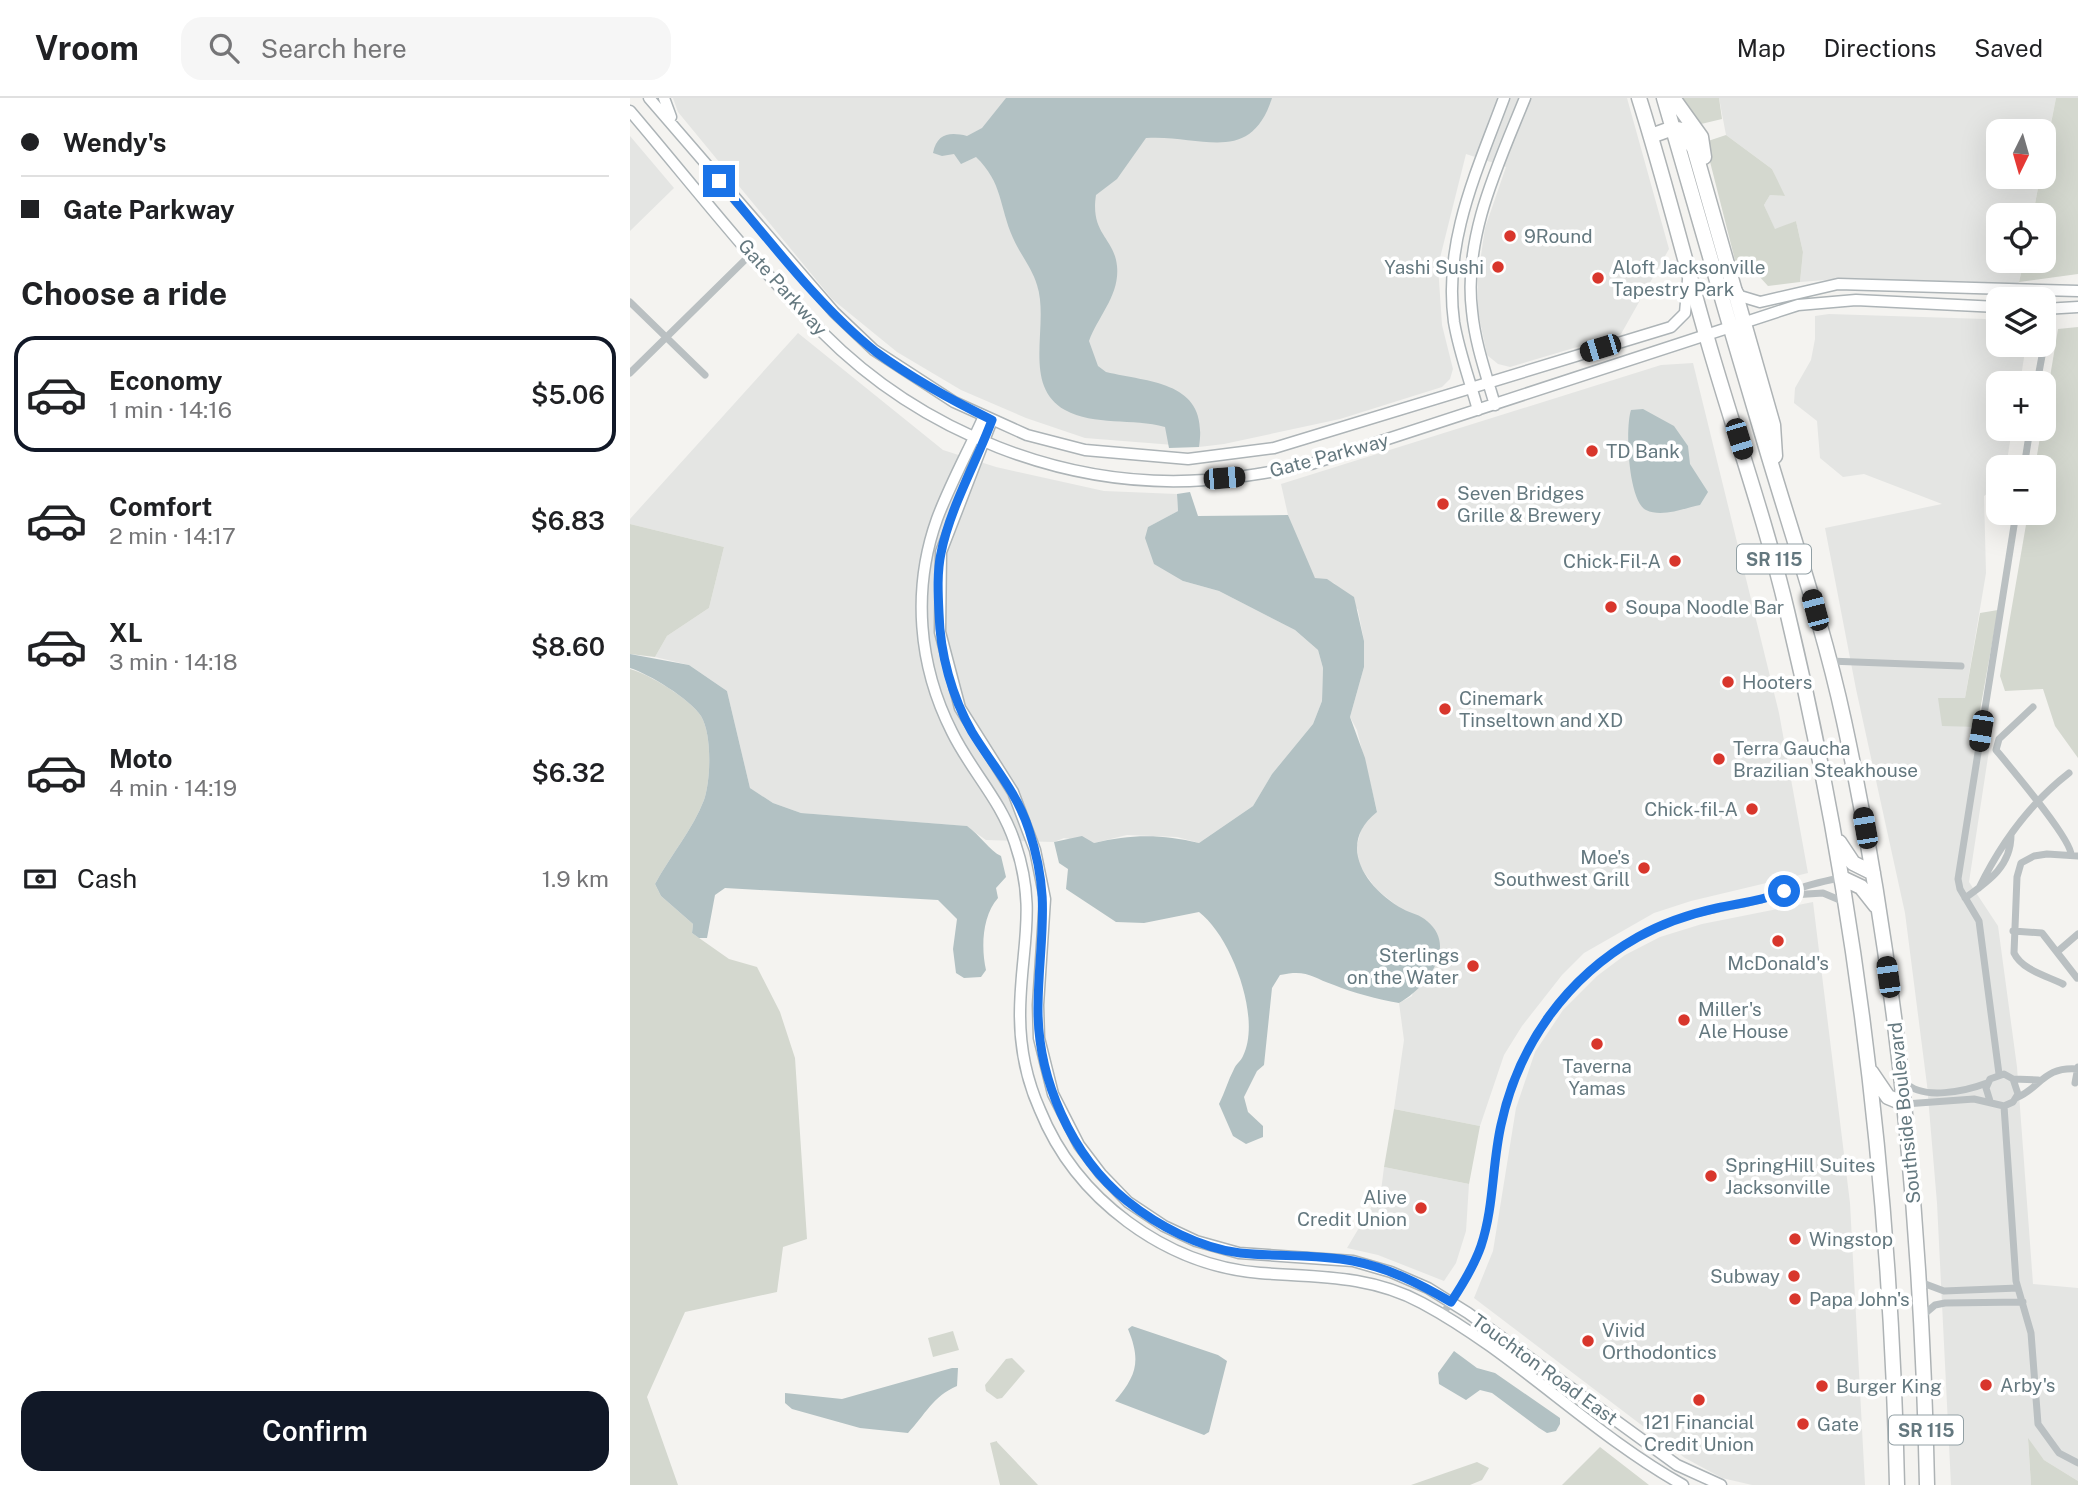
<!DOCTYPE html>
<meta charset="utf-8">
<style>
body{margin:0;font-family:"Public Sans",sans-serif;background:#f6f6f6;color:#202124;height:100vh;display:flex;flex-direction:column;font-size:26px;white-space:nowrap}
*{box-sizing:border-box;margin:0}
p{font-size:23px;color:#757577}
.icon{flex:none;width:38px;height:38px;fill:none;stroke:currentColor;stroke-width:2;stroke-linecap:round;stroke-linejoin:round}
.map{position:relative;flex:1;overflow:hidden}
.details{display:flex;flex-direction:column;background:#fff;width:630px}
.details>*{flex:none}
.guide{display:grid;align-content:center;height:154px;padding:0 21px;background:#fff}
.needle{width:46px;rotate:185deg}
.tools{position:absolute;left:1356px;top:21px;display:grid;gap:14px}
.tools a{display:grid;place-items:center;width:70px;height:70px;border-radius:14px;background:#fff;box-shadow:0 7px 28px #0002;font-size:35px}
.end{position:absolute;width:32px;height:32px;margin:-16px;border:9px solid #1a73e8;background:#fff;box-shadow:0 0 0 4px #fff}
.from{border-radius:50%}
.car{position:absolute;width:21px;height:42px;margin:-21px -10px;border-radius:9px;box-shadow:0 0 5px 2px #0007;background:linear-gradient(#222 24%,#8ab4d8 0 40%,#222 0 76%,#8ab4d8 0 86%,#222 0)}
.guide b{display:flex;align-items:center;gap:24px;height:66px;font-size:26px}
.guide b+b{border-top:2px solid #e0e0e0}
.guide i{width:18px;height:18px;background:#202124}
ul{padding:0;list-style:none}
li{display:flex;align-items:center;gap:21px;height:116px;margin:0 14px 10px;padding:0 7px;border:4px solid transparent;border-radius:21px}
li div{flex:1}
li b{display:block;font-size:26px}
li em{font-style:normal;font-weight:600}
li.current{border-color:#111827}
li>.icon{width:63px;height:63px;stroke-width:1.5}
h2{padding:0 21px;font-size:32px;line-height:84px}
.pay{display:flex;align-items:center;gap:18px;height:77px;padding:0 21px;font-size:26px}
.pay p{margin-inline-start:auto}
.button{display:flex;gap:14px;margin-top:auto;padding:14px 21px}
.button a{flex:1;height:80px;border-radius:21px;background:#111827;color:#fff;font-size:28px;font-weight:600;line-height:80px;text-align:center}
header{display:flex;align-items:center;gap:42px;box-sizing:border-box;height:98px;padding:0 35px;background:#fff;border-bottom:2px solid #e0e0e0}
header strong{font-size:33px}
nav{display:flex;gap:38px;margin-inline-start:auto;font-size:24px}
.search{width:490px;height:63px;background:#f6f6f6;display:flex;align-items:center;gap:18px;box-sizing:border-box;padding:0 24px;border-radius:21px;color:#757577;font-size:26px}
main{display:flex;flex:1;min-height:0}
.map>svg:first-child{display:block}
</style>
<header>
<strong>Vroom</strong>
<div class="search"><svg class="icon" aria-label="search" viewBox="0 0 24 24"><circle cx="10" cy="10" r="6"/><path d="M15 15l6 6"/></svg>Search here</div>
<nav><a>Map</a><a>Directions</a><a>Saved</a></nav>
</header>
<main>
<section class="details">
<div class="guide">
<b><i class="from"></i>Wendy's</b>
<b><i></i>Gate Parkway</b>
</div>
<h2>Choose a ride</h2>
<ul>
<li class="current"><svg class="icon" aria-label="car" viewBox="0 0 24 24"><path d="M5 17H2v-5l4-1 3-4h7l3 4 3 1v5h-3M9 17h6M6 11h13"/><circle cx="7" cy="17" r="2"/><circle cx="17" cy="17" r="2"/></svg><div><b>Economy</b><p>1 min · 14:16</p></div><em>$5.06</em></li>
<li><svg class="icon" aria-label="car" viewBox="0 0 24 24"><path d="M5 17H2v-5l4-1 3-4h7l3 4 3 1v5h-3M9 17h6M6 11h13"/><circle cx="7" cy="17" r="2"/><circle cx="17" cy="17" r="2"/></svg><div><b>Comfort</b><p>2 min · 14:17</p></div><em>$6.83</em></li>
<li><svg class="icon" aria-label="car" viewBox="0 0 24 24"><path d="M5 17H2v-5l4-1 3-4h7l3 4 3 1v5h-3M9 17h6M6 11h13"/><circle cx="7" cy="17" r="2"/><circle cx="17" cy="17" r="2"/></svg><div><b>XL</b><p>3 min · 14:18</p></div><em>$8.60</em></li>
<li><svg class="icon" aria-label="car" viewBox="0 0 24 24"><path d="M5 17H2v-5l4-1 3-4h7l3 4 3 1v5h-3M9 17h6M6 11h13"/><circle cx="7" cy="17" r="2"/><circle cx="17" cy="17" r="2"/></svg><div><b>Moto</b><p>4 min · 14:19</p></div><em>$6.32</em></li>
</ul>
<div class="pay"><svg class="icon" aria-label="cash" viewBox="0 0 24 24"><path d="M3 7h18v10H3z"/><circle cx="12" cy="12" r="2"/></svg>Cash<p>1.9 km</p></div>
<div class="button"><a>Confirm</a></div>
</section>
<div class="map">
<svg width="1448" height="1387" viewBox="0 0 1448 1387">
<rect width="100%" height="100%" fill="#f4f3f0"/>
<path fill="#e4e5e3" d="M43 0H997L1039 151 991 236 880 269 868 266 857 257 848 214V178L855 130 876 69 836 56 808 168 812 227 823 271 820 281 812 289 710 321 594 346 569 349 455 340 396 320 331 292 267 254 202 201 48 14Z
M1089 0H1426L1414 61V33H1368V79H1410L1403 117H1368V163H1394L1389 184 1387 187 1221 180 1170 184 1173 154 1166 123 1145 132 1134 107 1140 97 1154 98 1142 71 1096 37Z
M0 38 44 90 0 133Z
M1199 216 1355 221 1368 226V247H1396L1390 285H1368V331H1382L1376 369H1368V388L1354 398 1356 475 1335 600H1308L1347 629 1363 626 1339 784 1368 828 1387 969 1403 1186 1448 1190V1383L1414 1362 1398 1342 1401 1387H1321L1307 1105 1297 987 1275 815 1226 591 1195 430 1312 406 1234 376 1213 379 1190 360 1187 323 1164 305 1165 290 1181 262 1185 241V218Z
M168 235 313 352 366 369 474 393 547 396 548 413 518 429 553 483 589 493 665 532 688 552 693 570 692 603 683 626 642 676 623 708 569 745 547 739 497 737 464 745 434 740 424 744 356 742 336 728 171 715 143 705 120 690 97 593 59 567 25 559 37 538 79 510 94 449 0 426V421Z
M1063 265 1149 615 1178 775 1061 803 1024 815 954 855 932 877 892 928 874 957 850 1028 764 1011 774 942 769 905 782 898 797 823 771 811 746 791 729 767 727 747 733 725 747 713 727 632 720 619 734 569V543L728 512 704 485 685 480 675 462 658 417 651 386 1031 267Z
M1183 804 1220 1105 1235 1387H1122L1092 1380 1055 1360 844 1200 863 1153 886 1010 905 954 933 912 967 878 995 857 1030 839 1072 826Z
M754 1069 839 1086 836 1133 826 1165 814 1183 748 1157 717 1150 751 1093Z"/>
<path fill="#d4d8cf" d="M1053 0H1089L1092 21 1071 26 1055 13Z
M1426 0H1448V176L1389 184 1394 163H1414V117H1403L1410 79H1414V61Z
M1096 37 1142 71 1155 98 1140 97 1134 107 1145 131 1166 123 1173 154 1170 184 1138 188 1128 177 1108 174 1075 44Z
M1448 229V660L1425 628 1413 591 1375 593 1370 578 1398 415H1414V369H1405L1428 231Z
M0 426 94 449 79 510 37 538 25 559 0 556Z
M1368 512 1347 629 1312 628 1308 600H1335L1350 515Z
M0 571C19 576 60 601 71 618 82 636 81 682 74 702 63 731 40 758 25 786L31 798 63 826 62 835 99 861 127 869 150 914 165 960 177 1141 153 1149 147 1194 55 1214 17 1299 48 1387H0Z
M764 1011 850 1028 839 1086 754 1069Z
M323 1233 329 1252 303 1259 298 1240Z
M382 1260 395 1273 372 1300 367 1301 356 1293 355 1287 376 1261Z
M1398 1340 1414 1362 1448 1383V1387H1401Z
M367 1343V1344L408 1387H370L360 1345Z
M970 1349 1019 1387H932Z
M847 1364 859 1370 852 1382 840 1387H781Z"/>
<path fill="#b2c1c3" d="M376 0H642C620 69 570 36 516 40L487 81 466 97C460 136 484 139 487 168 490 197 468 218 459 243L468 268 476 274C524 285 579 284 569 349L539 350 535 329C503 320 464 328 435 312 391 287 420 227 407 187 402 170 390 156 383 140 369 108 373 85 346 59L331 66 324 56 312 58 303 55C307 35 320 34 337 38L352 30Z
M1013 311 1044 328 1058 348 1060 366 1078 394 1070 407C1054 410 1032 420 1016 412 998 403 995 330 1001 312Z
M560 394 568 418 658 417 685 480 697 481 724 499 734 543V569L720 619 735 660 747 714C706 746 735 790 773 811 780 815 791 817 797 823 829 849 795 891 769 905 747 901 724 895 704 887 681 879 677 871 650 877L642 890 634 967 627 973 614 999 618 1014 633 1028V1039L616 1046 603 1038 589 1006C595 994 598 982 604 971 606 966 611 963 613 958 632 920 601 838 569 814L514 825 486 824 436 791 438 771 429 765 424 744 452 738 464 745C501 736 532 736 569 745L623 708 642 676 683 626 692 603 693 570 688 552 665 532 589 493 553 483 524 466 515 440 518 429 548 413 547 396Z
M0 556 59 567 97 593 120 690 143 705 171 715 337 728C350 737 360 753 371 758L376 779 366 790 368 800C352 818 351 850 356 872L351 879 334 880 326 875 323 851 327 821 308 802 95 790 85 797 77 840H69L62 835 63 826 31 798 25 786C40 758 63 731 74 702 81 682 82 636 71 618 60 601 19 576 0 570Z
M502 1228 588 1257 597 1263 579 1334 574 1337 485 1303C507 1277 511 1263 498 1231Z
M824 1253 847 1270 865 1275 930 1320V1326L926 1333 917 1335 909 1330 862 1295 850 1292 836 1302 809 1286 808 1275Z
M322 1270H328L327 1288C303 1298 295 1317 278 1335L230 1330 162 1311 155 1305V1295L212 1301Z"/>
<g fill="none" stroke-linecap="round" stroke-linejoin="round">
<g stroke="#adb4b7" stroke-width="13">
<path id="secondary" d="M19 0 204 214 244 252 324 304 397 337 455 352 558 361 644 350 1041 229 1055 215 1058 182
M34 0 41 19
M0 13C63 87 123 165 192 234 291 334 435 392 576 382 612 380 646 373 681 366L1168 207 1226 202 1368 209
M1105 190 1110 198 1130 204 1208 186 1448 193
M1414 211 1448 209
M865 307C856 276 845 245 842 213 833 139 868 67 895 0
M848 312C840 283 829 254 824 224 813 144 847 73 874 0
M354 318C339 352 320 386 307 421 282 491 288 567 322 634 341 673 371 702 385 745 408 812 390 851 390 917 390 949 397 983 410 1012 446 1101 535 1167 630 1175 686 1179 741 1177 792 1205 885 1255 960 1335 1053 1387
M362 322 311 454 310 534 330 610 383 694 405 752 415 801 408 907 409 940 423 996 449 1047 471 1076 498 1104 534 1128 566 1143 609 1155 723 1163 761 1174 798 1190 838 1215 1047 1367 1091 1387"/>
</g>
<g stroke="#aeb3b5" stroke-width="17">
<path id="highway" d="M1009 0C1034 79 1054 160 1077 240 1103 331 1135 420 1157 513 1226 799 1261 1093 1267 1387
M1034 0C1068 116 1101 233 1136 349 1163 440 1194 530 1214 623 1268 874 1292 1130 1297 1387
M1043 0 1071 39 1074 59
M1021 38 1043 30 1052 32 1064 50 1143 327 1145 358
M1209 744 1223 765 1243 775
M1212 780 1231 789 1246 808
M1241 974 1258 999 1275 1006"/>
</g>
<path stroke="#bac0c2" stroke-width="7" d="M0 204 75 277
M1414 244 1422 193
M0 275 121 156
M1407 285 1414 247
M1394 369 1400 331
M1199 563 1331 568
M1403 609 1369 641 1366 652C1380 669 1442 742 1441 757
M1349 790C1371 745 1399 706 1439 675
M1146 798 1193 795 1212 803
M1335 800C1359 783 1381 768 1381 737
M1383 833 1412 835 1447 880
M1427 854 1448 836
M1433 886C1417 878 1392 872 1384 855L1387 779 1391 765 1404 758 1417 756 1448 758
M1369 976 1349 823 1330 791 1328 781 1386 415
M1383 981 1408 982
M1275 984C1292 1003 1336 993 1357 985
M1445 985 1448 969
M1386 1000C1411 990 1413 968 1448 971
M1275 1006 1344 1001 1374 1008 1383 1004 1388 996 1383 981 1374 976 1360 981 1356 990 1360 1003
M1374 1008 1386 1183 1401 1235 1408 1326 1429 1355 1448 1365
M1290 1184 1314 1193 1388 1190
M812 1217C827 1195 842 1173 851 1148 864 1109 862 1066 871 1027 891 932 959 851 1052 820 1082 810 1115 808 1145 798 1167 791 1188 783 1212 780
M1292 1218 1305 1207 1315 1205 1393 1204"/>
<use href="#secondary" stroke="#fff" stroke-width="10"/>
<use href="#highway" stroke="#fff" stroke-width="14"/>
</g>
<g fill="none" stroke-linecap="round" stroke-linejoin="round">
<path stroke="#1a73e8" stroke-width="9" d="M89 83C136 138 190 210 246 254 283 281 321 302 362 322 346 365 320 410 311 455 307 474 308 495 309 515 310 556 322 599 342 634 362 667 387 694 399 732 422 802 409 839 408 908 407 980 441 1058 497 1103 528 1128 570 1150 610 1155 647 1159 685 1156 723 1163 759 1170 790 1186 821 1204 833 1186 844 1168 851 1148 864 1109 862 1067 871 1027 888 947 937 879 1008 839 1033 825 1060 816 1087 810 1109 805 1134 803 1154 793"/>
</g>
<g fill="#d8362c" stroke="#fff" stroke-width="2.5">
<circle cx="880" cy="138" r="7"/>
<circle cx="868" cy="169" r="7"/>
<circle cx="968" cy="180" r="7"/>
<circle cx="962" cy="353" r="7"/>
<circle cx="813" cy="406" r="7"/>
<circle cx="1045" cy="463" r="7"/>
<circle cx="981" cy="509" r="7"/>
<circle cx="1098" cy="584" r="7"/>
<circle cx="815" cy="611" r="7"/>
<circle cx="1089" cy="661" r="7"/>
<circle cx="1122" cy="711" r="7"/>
<circle cx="1014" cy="770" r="7"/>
<circle cx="1148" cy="843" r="7"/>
<circle cx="843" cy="868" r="7"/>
<circle cx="1054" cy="922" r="7"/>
<circle cx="967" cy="946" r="7"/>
<circle cx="1081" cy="1078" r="7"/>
<circle cx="791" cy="1110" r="7"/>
<circle cx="1165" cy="1141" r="7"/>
<circle cx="1164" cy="1178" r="7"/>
<circle cx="1165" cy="1201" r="7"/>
<circle cx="958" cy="1243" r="7"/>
<circle cx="1356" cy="1287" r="7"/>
<circle cx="1192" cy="1288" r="7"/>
<circle cx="1069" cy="1302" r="7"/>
<circle cx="1173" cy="1326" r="7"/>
</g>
<g text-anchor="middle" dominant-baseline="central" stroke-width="7" stroke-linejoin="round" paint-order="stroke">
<g fill="#fff" stroke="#92a0a5" stroke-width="2">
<rect x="1107" y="446.5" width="74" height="29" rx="5"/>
<rect x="1259" y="1317.5" width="74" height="29" rx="5"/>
</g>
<g font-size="18" font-weight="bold" fill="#64787f">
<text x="1144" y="461">SR 115</text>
<text x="1296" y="1332">SR 115</text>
</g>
<g font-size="19" fill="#64787f" stroke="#fff" text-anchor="start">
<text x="894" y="138">9Round</text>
<text x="854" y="169" text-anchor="end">Yashi Sushi</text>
<text x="982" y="169">Aloft Jacksonville<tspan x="982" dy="22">Tapestry Park</tspan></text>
<text x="976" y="353">TD Bank</text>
<text x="827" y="395">Seven Bridges<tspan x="827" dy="22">Grille &amp; Brewery</tspan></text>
<text x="1031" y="463" text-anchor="end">Chick-Fil-A</text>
<text x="995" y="509">Soupa Noodle Bar</text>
<text x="1112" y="584">Hooters</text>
<text x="829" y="600">Cinemark<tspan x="829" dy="22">Tinseltown and XD</tspan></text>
<text x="1103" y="650">Terra Gaucha<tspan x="1103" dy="22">Brazilian Steakhouse</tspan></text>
<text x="1108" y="711" text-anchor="end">Chick-fil-A</text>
<text x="1000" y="759" text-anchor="end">Moe's<tspan x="1000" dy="22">Southwest Grill</tspan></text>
<text x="829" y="857" text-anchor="end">Sterlings<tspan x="829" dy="22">on the Water</tspan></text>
<text x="1148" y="865" text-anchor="middle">McDonald's</text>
<text x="1068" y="911">Miller's<tspan x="1068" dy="22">Ale House</tspan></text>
<text x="967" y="968" text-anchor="middle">Taverna<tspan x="967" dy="22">Yamas</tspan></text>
<text x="1095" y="1067">SpringHill Suites<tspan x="1095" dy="22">Jacksonville</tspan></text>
<text x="777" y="1099" text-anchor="end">Alive<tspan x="777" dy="22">Credit Union</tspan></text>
<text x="1179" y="1141">Wingstop</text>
<text x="1150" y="1178" text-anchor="end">Subway</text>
<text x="1179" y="1201">Papa John's</text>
<text x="972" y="1232">Vivid<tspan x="972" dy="22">Orthodontics</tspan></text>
<text x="1370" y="1287">Arby's</text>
<text x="1206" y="1288">Burger King</text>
<text x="1069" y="1324" text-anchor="middle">121 Financial<tspan x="1069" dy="22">Credit Union</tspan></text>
<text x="1187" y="1326">Gate</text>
</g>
<g font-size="19" fill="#64787f" stroke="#fff">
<text transform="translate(153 189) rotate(48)">Gate Parkway</text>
<text transform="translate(699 357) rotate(-15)">Gate Parkway</text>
<text transform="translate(1274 1015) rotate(-96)">Southside Boulevard</text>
<text transform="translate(915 1271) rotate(36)">Touchton Road East</text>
</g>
</g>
</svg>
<div class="tools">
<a><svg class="needle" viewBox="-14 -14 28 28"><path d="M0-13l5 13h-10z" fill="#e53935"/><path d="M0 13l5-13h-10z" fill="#757577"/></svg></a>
<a><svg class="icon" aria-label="locate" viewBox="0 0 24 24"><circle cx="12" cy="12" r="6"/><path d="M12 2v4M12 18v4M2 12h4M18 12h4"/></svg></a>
<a><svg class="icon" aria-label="layers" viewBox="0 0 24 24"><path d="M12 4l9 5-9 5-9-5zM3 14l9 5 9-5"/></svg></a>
<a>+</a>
<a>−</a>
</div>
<i class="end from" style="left:1154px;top:793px"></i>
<i class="end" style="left:89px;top:83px"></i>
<i class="car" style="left:970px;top:250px;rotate:253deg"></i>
<i class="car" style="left:1109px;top:341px;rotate:163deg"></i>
<i class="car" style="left:594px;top:380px;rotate:85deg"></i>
<i class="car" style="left:1185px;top:512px;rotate:345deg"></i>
<i class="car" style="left:1351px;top:633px;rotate:189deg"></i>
<i class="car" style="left:1235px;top:730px;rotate:350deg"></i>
<i class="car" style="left:1258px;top:879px;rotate:352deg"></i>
</div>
</main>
